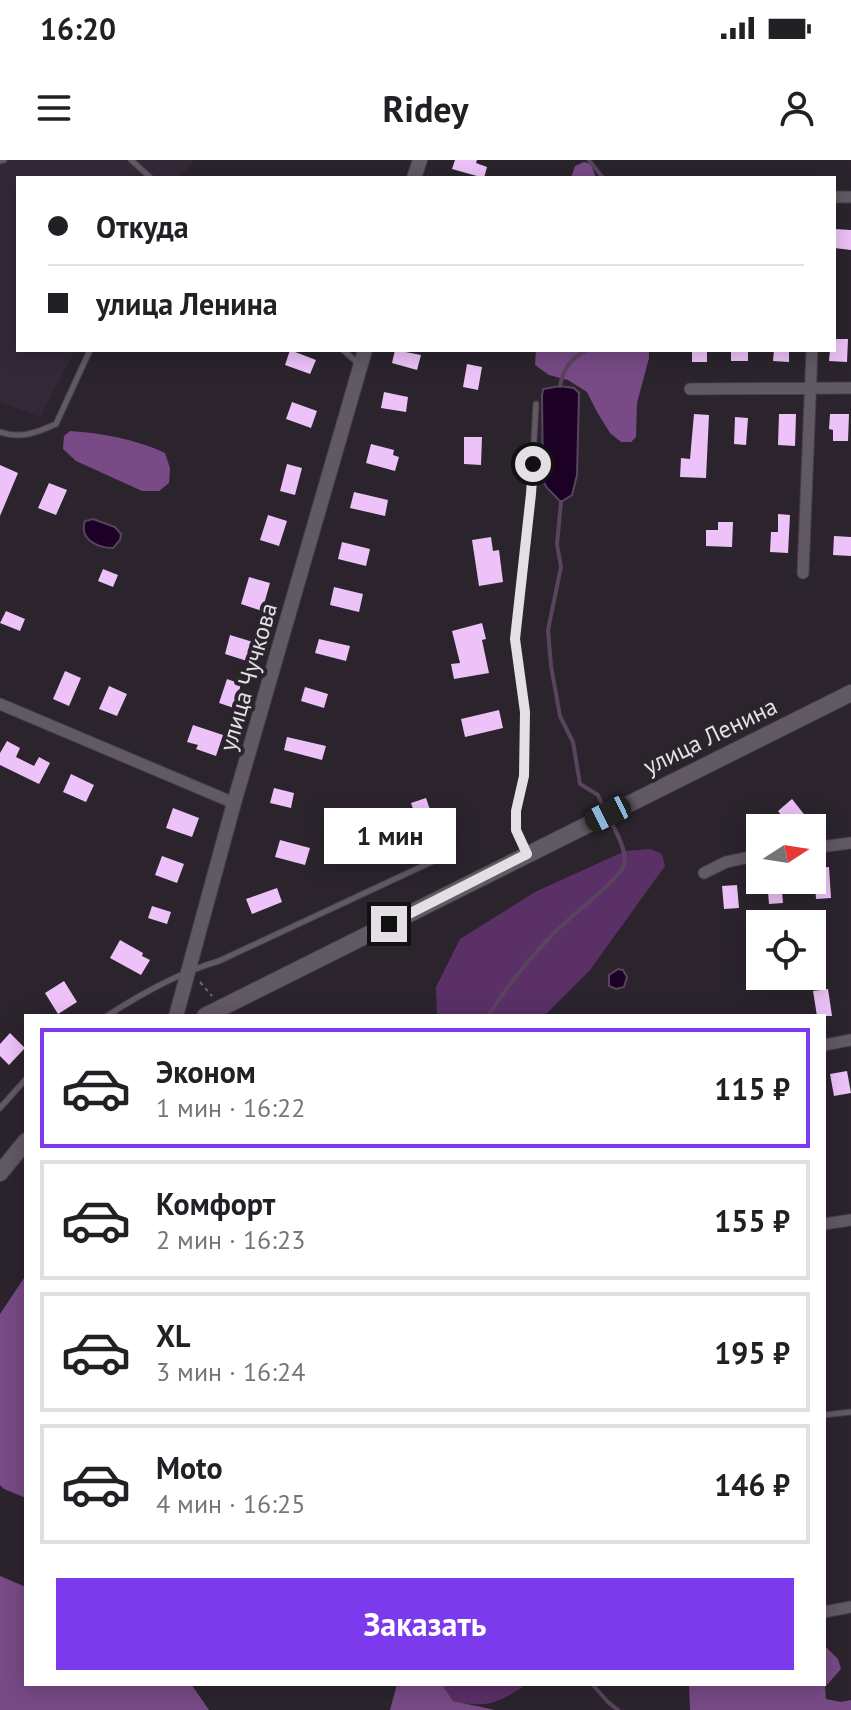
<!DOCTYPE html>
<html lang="ru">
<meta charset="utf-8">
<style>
body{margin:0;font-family:"PT Sans",sans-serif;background:#f2f2f2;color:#202124;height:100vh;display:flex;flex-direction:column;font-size:30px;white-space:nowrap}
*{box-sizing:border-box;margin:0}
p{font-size:26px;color:#757577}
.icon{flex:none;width:44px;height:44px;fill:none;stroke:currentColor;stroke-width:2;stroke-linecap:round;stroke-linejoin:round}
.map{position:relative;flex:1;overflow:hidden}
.panel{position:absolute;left:24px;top:854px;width:802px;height:672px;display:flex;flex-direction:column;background:#fff;border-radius:0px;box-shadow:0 4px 20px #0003}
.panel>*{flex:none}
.guide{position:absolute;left:16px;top:16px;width:820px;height:176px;border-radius:0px;box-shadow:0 4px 20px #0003;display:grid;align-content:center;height:176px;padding:0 32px;background:#fff}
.needle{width:52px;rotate:78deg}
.controls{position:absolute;left:746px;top:654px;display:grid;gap:16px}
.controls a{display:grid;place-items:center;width:80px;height:80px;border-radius:0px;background:#fff;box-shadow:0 4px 20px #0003;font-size:40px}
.end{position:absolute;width:36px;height:36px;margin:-18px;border:10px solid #e4dfe5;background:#111;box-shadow:0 0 0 4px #111}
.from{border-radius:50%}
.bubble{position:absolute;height:56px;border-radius:0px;background:#fff;box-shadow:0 4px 20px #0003;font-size:26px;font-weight:700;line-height:56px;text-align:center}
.car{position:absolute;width:24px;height:48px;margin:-24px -12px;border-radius:10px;box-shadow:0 0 6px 2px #0007;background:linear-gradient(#222 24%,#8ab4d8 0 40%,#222 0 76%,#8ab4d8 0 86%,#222 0)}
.guide b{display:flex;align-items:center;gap:28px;height:76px;font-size:30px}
.guide b+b{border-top:2px solid #e0e0e0}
.guide i{width:20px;height:20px;background:#202124}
ul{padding:14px 0 0;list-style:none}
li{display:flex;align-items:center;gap:24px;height:120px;margin:0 16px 12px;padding:0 16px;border:4px solid #e0e0e0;border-radius:0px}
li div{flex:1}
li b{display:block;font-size:30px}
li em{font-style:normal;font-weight:700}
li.selected{border-color:#7c3aed}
li>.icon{width:72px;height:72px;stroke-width:1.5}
.button{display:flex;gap:16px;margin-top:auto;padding:16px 32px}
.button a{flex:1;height:92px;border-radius:0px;background:#7c3aed;color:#fff;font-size:32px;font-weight:700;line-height:92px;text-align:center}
.status{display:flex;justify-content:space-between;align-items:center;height:56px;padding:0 40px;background:#fff;direction:ltr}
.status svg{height:22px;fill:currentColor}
header{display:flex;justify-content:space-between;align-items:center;height:104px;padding:0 32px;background:#fff;font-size:36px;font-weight:700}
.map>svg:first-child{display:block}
</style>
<div class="status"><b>16:20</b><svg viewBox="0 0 49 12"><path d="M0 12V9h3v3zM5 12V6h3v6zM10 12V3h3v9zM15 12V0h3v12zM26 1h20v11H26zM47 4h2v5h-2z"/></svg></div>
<header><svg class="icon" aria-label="menu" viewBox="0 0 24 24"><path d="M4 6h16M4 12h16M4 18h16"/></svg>Ridey<svg class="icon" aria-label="person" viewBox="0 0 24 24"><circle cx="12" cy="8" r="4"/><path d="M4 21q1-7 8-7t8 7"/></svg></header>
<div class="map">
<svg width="851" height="1550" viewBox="0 0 851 1550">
<rect width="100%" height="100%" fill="#2b242d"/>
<path fill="#332837" d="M0 0H195L179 18H18V190H75L40 257 0 242Z"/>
<path fill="#5a3066" d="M651 689 662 694 665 706 590 810 544 856H437L436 827 460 779 535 732 625 691Z
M442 1524H528C498 1542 489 1549 453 1541Z"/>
<path fill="#784a86" d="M584 2 591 4 596 18H571L575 6Z
M536 190H649V198L637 243 636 277 631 282H621L610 273 597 252 587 232 568 220 549 215 535 205Z
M70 271C102 273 135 279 165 293L170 308 169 323 159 331H142L76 301 63 289 64 276Z
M26 1115V1338L4 1329 0 1325V1154Z
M0 1416 26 1427V1524H191L209 1550H0Z
M824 1485 838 1499 841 1509 825 1527 826 1539 841 1542 851 1540V1550H690L689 1524H824Z
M397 1524H442L453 1541 495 1550H390Z"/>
<path fill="#1d0026" stroke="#59435f" stroke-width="2" d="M560 226 574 228 579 233 577 315 572 335 561 342 547 328 543 321 542 236 543 229Z
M93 359 115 367 121 374 120 380 113 388C97 388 79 379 85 361Z
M618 809 623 810 627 817 624 827 616 829 609 826V815Z"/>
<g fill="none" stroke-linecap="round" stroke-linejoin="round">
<path stroke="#59435f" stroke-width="4" d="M589 0 603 18
M560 226C563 209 571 198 587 190
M561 342 557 384 561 407 548 470 551 506 560 556 573 582 580 624 598 635 605 651
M488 856C505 829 531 797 553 774 567 759 619 720 624 705 628 693 615 669 609 659
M592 1524 608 1542 618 1550"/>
</g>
<path fill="#ecc2f8" d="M455 0H477L476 3 487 7 484 18 452 9Z
M834 69 851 70V90L834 88Z
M834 179H848L847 202 829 201 830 190H834Z
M290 190 316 200 310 214 285 205Z
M395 190 421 195 417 210 392 203Z
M692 190H707V202H692Z
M731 190H748V201H731Z
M774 190H789V202L773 201Z
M467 204 482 207 478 230 463 227Z
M384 232 408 237 406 252 381 248Z
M292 242 317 251 311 268 286 259Z
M694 254 709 255 706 318 680 317 681 298 690 299Z
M779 254H796L795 286 778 285Z
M830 254H849L848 281H833V270L829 269Z
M735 257 748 258 746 285 734 284Z
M464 277H482L481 305 464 304Z
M371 284 394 290 393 295 399 297 395 311 366 303Z
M287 304 302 308 295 335 280 331Z
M0 305 18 313 0 356Z
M49 323 67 330 56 355 38 348Z
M354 332 388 340 385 356 350 348Z
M778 354 790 355 788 393 770 392 771 372H778Z
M268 355 287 361 279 386 260 380Z
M718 362H733L732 387 706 386V370H718Z
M834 376 851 377V396L833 395Z
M491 377 493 391 499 390 503 422 479 426 472 380Z
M342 382 370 389 366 406 338 399Z
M103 409 118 415 113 427 98 421Z
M249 417 270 423 262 451 241 444Z
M334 427 363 434 359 452 330 445Z
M6 451 25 459 20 471 0 463Z
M482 463 486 479 482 480 489 513 454 519 451 504 460 503 452 471Z
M230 475 253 482 247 501 225 494Z
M319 479 350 486 346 501 315 493Z
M65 511 81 518 69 546 53 539Z
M227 519 241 524 234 548 219 543Z
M109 526 127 534 117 556 99 549Z
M305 527 328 534 324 548 301 541Z
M499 550 503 568 465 577 461 559Z
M193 565 223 575 216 596 196 589 198 585 187 582Z
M287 577 326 586 322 600 284 590Z
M7 581 20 588 16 597 34 606 39 597 50 603 39 624 0 605V593Z
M71 614 94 625 86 642 63 632Z
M274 628 294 633 291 648 270 643Z
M426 638 436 667 421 672 411 643Z
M792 639 807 658 798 665 796 662 790 667 778 651Z
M173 648 199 658 192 677 166 668Z
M367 661 380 695 363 701 350 667Z
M280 680 310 688 305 705 275 697Z
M162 696 184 704 177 723 155 715Z
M829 707 831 738 816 739 814 708Z
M767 720H781L783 743 769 744Z
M737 725 739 748 724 749 722 726Z
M277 728 282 742 252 754 246 739Z
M152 746 171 752 167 764 148 758Z
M120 780 143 793 142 796 150 800 141 815 110 798Z
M64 821 77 842 58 854 45 833Z
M828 829 832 856H817L813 831Z
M10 873 25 888 9 905 0 896V884Z
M847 911 851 933 834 936 830 914Z"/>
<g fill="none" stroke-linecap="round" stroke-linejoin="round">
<g stroke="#453f47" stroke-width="7">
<path id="service" d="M131 0 151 18
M0 1 4 0
M343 190 358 203
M0 272C21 279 36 273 56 264L90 190
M526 690 516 670V651L524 616 525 552 515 479 531 334 536 244
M107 856C142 833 178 813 219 801L440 698
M0 948 26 919
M824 1255 851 1252"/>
</g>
<g stroke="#453f47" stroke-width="13">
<path id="minor" d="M834 37H851
M690 229 851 228
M803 413 812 190
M0 544 234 643
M812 688 851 683
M704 713 726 702 760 695
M824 885 851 880
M824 1064 851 1060
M824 1452 851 1447"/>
</g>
<g stroke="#453f47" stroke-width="16">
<path id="tertiary" d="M414 18 420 0
M176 856 234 643 365 190"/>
</g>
<g stroke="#453f47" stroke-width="18">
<path id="secondary" d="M205 856 851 533
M0 1013 26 981"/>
</g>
<path stroke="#6e6870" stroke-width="2" stroke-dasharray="4 4" stroke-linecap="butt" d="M200 822 212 836"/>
<use href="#service" stroke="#615963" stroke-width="5"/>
<use href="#minor" stroke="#615963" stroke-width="11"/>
<use href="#tertiary" stroke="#615963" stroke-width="14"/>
<use href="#secondary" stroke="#615963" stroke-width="16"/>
</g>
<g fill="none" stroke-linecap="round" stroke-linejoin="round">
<path stroke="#e4dfe5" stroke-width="10" d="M389 764 527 694 516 670V651L524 616 525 552 515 479 531 334 533 304"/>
</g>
<g text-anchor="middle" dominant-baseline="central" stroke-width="8" stroke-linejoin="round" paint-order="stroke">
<g font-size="24" fill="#e4dfe5" stroke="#2b242d">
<text transform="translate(248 517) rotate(-74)">улица Чучкова</text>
<text transform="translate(710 576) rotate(-26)">улица Ленина</text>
</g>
</g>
</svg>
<div class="controls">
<a><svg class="needle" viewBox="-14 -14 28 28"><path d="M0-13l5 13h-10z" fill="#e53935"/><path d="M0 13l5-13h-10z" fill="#757577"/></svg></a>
<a><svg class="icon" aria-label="locate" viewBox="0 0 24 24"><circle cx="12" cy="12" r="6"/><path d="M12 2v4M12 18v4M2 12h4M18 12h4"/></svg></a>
</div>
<i class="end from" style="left:533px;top:304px"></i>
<i class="end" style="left:389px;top:764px"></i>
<div class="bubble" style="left:324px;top:648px;width:132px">1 мин</div>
<i class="car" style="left:608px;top:654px;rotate:244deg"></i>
<div class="guide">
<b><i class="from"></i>Откуда</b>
<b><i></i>улица Ленина</b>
</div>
<section class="panel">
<ul>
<li class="selected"><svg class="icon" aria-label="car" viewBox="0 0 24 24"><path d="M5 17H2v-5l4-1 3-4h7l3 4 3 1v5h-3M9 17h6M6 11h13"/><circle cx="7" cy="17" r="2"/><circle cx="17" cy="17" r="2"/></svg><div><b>Эконом</b><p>1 мин · 16:22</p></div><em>115 ₽</em></li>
<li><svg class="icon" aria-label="car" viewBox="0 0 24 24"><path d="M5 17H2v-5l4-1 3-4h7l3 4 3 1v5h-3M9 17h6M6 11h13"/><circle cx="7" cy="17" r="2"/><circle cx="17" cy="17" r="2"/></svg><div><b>Комфорт</b><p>2 мин · 16:23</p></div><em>155 ₽</em></li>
<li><svg class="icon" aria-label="car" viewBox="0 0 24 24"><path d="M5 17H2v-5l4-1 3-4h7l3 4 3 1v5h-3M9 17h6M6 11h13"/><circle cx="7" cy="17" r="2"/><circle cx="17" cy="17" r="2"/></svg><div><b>XL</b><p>3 мин · 16:24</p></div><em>195 ₽</em></li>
<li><svg class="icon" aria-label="car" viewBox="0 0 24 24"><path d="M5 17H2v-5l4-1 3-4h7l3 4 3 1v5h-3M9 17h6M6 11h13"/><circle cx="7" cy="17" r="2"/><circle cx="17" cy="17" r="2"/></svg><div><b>Moto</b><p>4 мин · 16:25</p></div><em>146 ₽</em></li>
</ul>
<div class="button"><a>Заказать</a></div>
</section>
</div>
